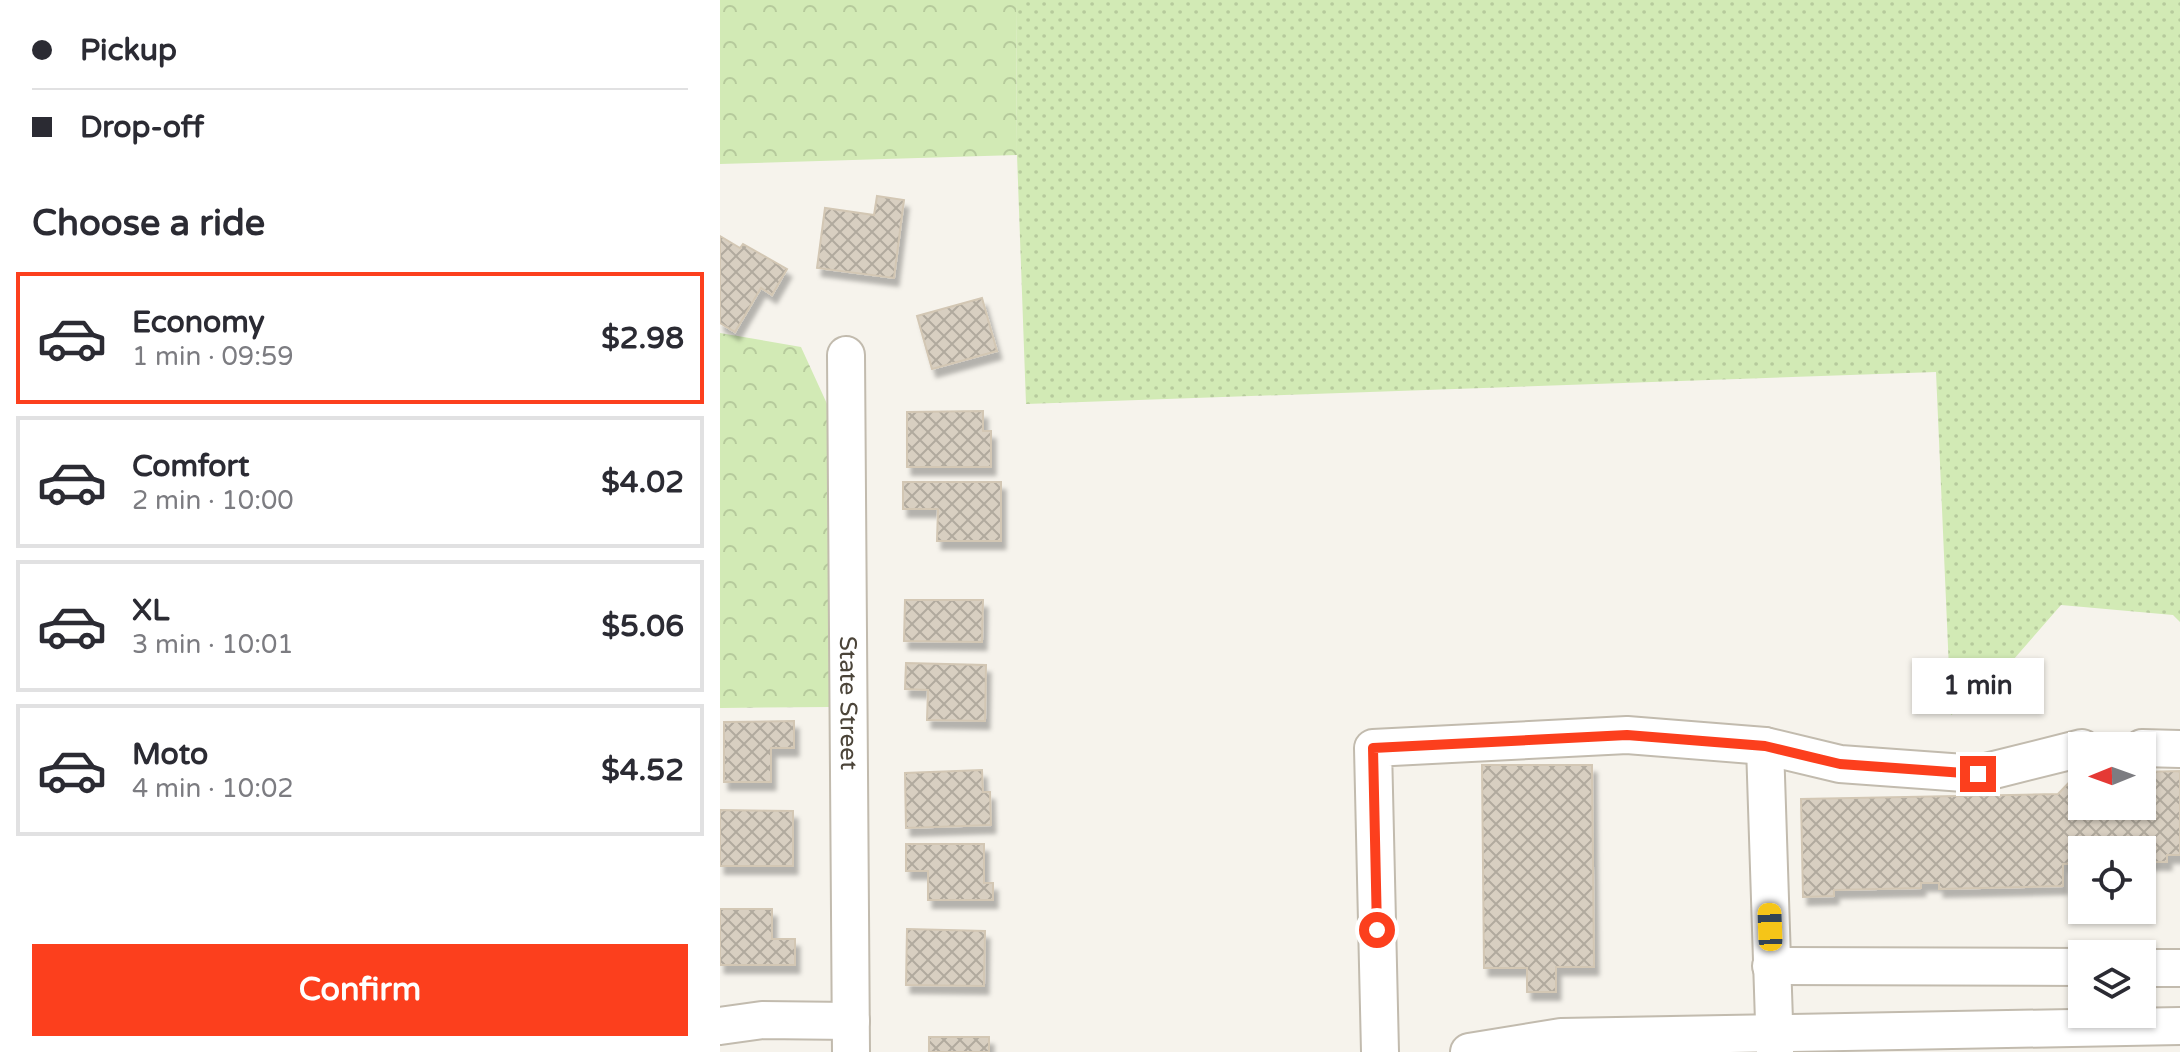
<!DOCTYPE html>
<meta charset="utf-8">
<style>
body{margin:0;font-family:"Varela Round",sans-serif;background:#f2f2f3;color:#2b2b33;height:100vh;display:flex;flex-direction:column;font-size:30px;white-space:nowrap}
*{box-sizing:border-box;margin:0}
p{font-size:26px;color:#7c7c81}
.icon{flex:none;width:44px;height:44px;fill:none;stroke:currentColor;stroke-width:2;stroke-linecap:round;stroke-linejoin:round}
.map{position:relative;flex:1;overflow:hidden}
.drawer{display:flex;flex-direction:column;background:#fff;width:720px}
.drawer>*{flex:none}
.top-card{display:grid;align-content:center;height:176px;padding:0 32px;background:#fff}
.needle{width:52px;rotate:269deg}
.fabs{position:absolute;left:1348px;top:732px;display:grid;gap:16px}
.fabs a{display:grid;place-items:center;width:88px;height:88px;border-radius:0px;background:#fff;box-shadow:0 2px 6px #0004;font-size:40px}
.end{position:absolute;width:36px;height:36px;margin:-18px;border:10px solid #fc3f1d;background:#fff;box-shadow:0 0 0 4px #fff}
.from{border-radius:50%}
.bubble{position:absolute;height:56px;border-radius:0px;background:#fff;box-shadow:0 2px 6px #0004;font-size:26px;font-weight:700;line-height:56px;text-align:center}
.car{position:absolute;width:24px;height:48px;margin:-24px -12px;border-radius:10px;box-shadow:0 0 6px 2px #0007;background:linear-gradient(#f5c518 24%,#345 0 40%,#f5c518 0 76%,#345 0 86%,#f5c518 0)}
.top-card b{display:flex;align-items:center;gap:28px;height:76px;font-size:30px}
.top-card b+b{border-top:2px solid #e1e1e2}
.top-card i{width:20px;height:20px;background:#2b2b33}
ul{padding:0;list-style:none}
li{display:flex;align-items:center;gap:24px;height:132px;margin:0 16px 12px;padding:0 16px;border:4px solid #e1e1e2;border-radius:0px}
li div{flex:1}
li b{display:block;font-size:30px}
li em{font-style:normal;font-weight:700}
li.current{border-color:#fc3f1d}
li>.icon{width:72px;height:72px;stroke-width:1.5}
h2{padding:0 32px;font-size:36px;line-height:96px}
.primary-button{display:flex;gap:16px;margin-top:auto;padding:16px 32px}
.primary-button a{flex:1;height:92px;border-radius:0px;background:#fc3f1d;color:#fff;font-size:32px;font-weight:700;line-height:92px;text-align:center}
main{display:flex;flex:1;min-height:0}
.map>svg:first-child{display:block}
</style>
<main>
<section class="drawer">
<div class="top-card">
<b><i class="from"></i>Pickup</b>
<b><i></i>Drop-off</b>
</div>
<h2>Choose a ride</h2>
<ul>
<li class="current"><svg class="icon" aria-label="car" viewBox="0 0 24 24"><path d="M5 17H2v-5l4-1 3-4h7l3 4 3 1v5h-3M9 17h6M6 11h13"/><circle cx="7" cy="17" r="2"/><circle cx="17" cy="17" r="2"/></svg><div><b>Economy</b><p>1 min · 09:59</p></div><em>$2.98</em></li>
<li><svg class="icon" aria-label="car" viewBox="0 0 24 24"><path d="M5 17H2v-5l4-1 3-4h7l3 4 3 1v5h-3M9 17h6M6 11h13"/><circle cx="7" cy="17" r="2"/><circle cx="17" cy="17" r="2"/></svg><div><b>Comfort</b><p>2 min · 10:00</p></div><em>$4.02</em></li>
<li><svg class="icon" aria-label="car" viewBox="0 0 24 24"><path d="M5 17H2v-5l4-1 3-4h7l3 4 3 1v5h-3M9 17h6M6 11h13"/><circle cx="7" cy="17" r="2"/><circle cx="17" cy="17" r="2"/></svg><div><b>XL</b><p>3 min · 10:01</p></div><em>$5.06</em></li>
<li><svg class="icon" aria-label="car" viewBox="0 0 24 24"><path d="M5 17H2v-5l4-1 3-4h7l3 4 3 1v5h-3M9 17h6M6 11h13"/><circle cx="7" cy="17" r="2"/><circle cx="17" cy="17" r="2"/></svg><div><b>Moto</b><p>4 min · 10:02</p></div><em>$4.52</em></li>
</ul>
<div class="primary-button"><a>Confirm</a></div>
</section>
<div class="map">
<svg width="1460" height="1052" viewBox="0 0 1460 1052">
<defs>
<pattern id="green-dots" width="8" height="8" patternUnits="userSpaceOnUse" patternTransform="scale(2)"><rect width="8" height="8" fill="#d2eab5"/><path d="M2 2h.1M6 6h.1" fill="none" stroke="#b6ca9c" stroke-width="1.8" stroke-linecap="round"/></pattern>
<pattern id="forest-crowns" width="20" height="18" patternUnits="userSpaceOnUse" patternTransform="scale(2)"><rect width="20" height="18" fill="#d2eab5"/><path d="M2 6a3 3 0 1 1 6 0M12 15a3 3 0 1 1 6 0" fill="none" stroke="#b6ca9c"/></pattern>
<pattern id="building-cross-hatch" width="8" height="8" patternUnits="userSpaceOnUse" patternTransform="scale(2)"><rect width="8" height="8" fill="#d8cfc1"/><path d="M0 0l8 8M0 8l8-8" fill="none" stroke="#b1aa9e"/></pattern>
<filter id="shadow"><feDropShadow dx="4.5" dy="8" stdDeviation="2" flood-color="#0004"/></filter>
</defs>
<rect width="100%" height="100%" fill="#f6f3ec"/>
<path fill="url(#green-dots)" d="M296 0H1460V622L1453 615 1341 605 1260 698 1231 715 1216 372 306 404 297 155Z"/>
<path fill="url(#forest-crowns)" d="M0 0H296L297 155 0 164Z
M0 333 81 347 108 406 110 707 0 708Z"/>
<path fill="url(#building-cross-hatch)" stroke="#d3c7b4" stroke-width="2" filter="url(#shadow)" d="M157 196 184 200 174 278 97 268 105 208 154 215Z
M0 236 20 248 23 244 67 269 52 295 41 288 15 332 0 323Z
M262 298 277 351 212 369 197 316Z
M263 411V431H271V467H187V412Z
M183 482H281V541H217L218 509H183Z
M185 600H263L262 642 184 641Z
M186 663 266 665 265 721 207 720 208 690 185 689Z
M74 721V748H51V782H4V722Z
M762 765H872L874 967H836V992H807V968H764Z
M262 770 263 792H270L271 825 186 828 185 773Z
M1460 771V855H1447V862H1422V850H1362V863L1343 864V886L1219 889V883H1201V888L1114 890V896L1083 897 1081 799 1338 794 1358 773H1362V806H1422V772Z
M0 810 73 811V866H0Z
M186 844H264V883H273V900H208V871H186Z
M0 909H52V939H75V965H0Z
M187 929 265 931 264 986 186 985Z
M209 1037H269V1052H209Z"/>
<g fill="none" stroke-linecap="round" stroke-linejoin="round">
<g stroke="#c2bbae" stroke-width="40">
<g id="minor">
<path id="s1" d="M126 355 131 1052"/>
<path d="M1045 746 1055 1052"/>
<path d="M1422 748 1460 749"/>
<path d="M1051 966 1362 967"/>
<path d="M1422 968H1460"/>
<path d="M0 1026 42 1020 131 1021"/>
<path d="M660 1052 653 748 907 735 1045 746 1120 764 1258 774 1362 748"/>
<path d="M749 1052 841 1037 1460 1026"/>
</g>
</g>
<use href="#minor" stroke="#fff" stroke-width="36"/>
</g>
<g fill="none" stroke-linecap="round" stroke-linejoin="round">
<path stroke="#fc3f1d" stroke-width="10" d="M657 930 653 748 907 735 1045 746 1120 764 1258 774"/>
</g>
<g text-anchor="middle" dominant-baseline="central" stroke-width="6" stroke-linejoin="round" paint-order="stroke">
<g font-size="24" fill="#4b4439" stroke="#fff">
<text stroke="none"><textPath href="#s1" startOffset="348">State Street</textPath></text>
</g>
</g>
</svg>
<div class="fabs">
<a><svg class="needle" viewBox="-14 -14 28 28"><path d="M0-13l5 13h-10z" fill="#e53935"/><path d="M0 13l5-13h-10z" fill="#7c7c81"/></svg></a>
<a><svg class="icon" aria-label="locate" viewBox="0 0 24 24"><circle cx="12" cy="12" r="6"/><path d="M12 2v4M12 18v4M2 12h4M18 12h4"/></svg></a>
<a><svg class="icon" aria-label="layers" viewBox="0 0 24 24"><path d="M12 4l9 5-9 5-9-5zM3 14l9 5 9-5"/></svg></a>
</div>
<i class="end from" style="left:657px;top:930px"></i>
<i class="end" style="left:1258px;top:774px"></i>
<div class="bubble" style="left:1192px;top:658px;width:132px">1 min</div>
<i class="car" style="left:1050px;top:927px;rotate:358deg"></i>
</div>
</main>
